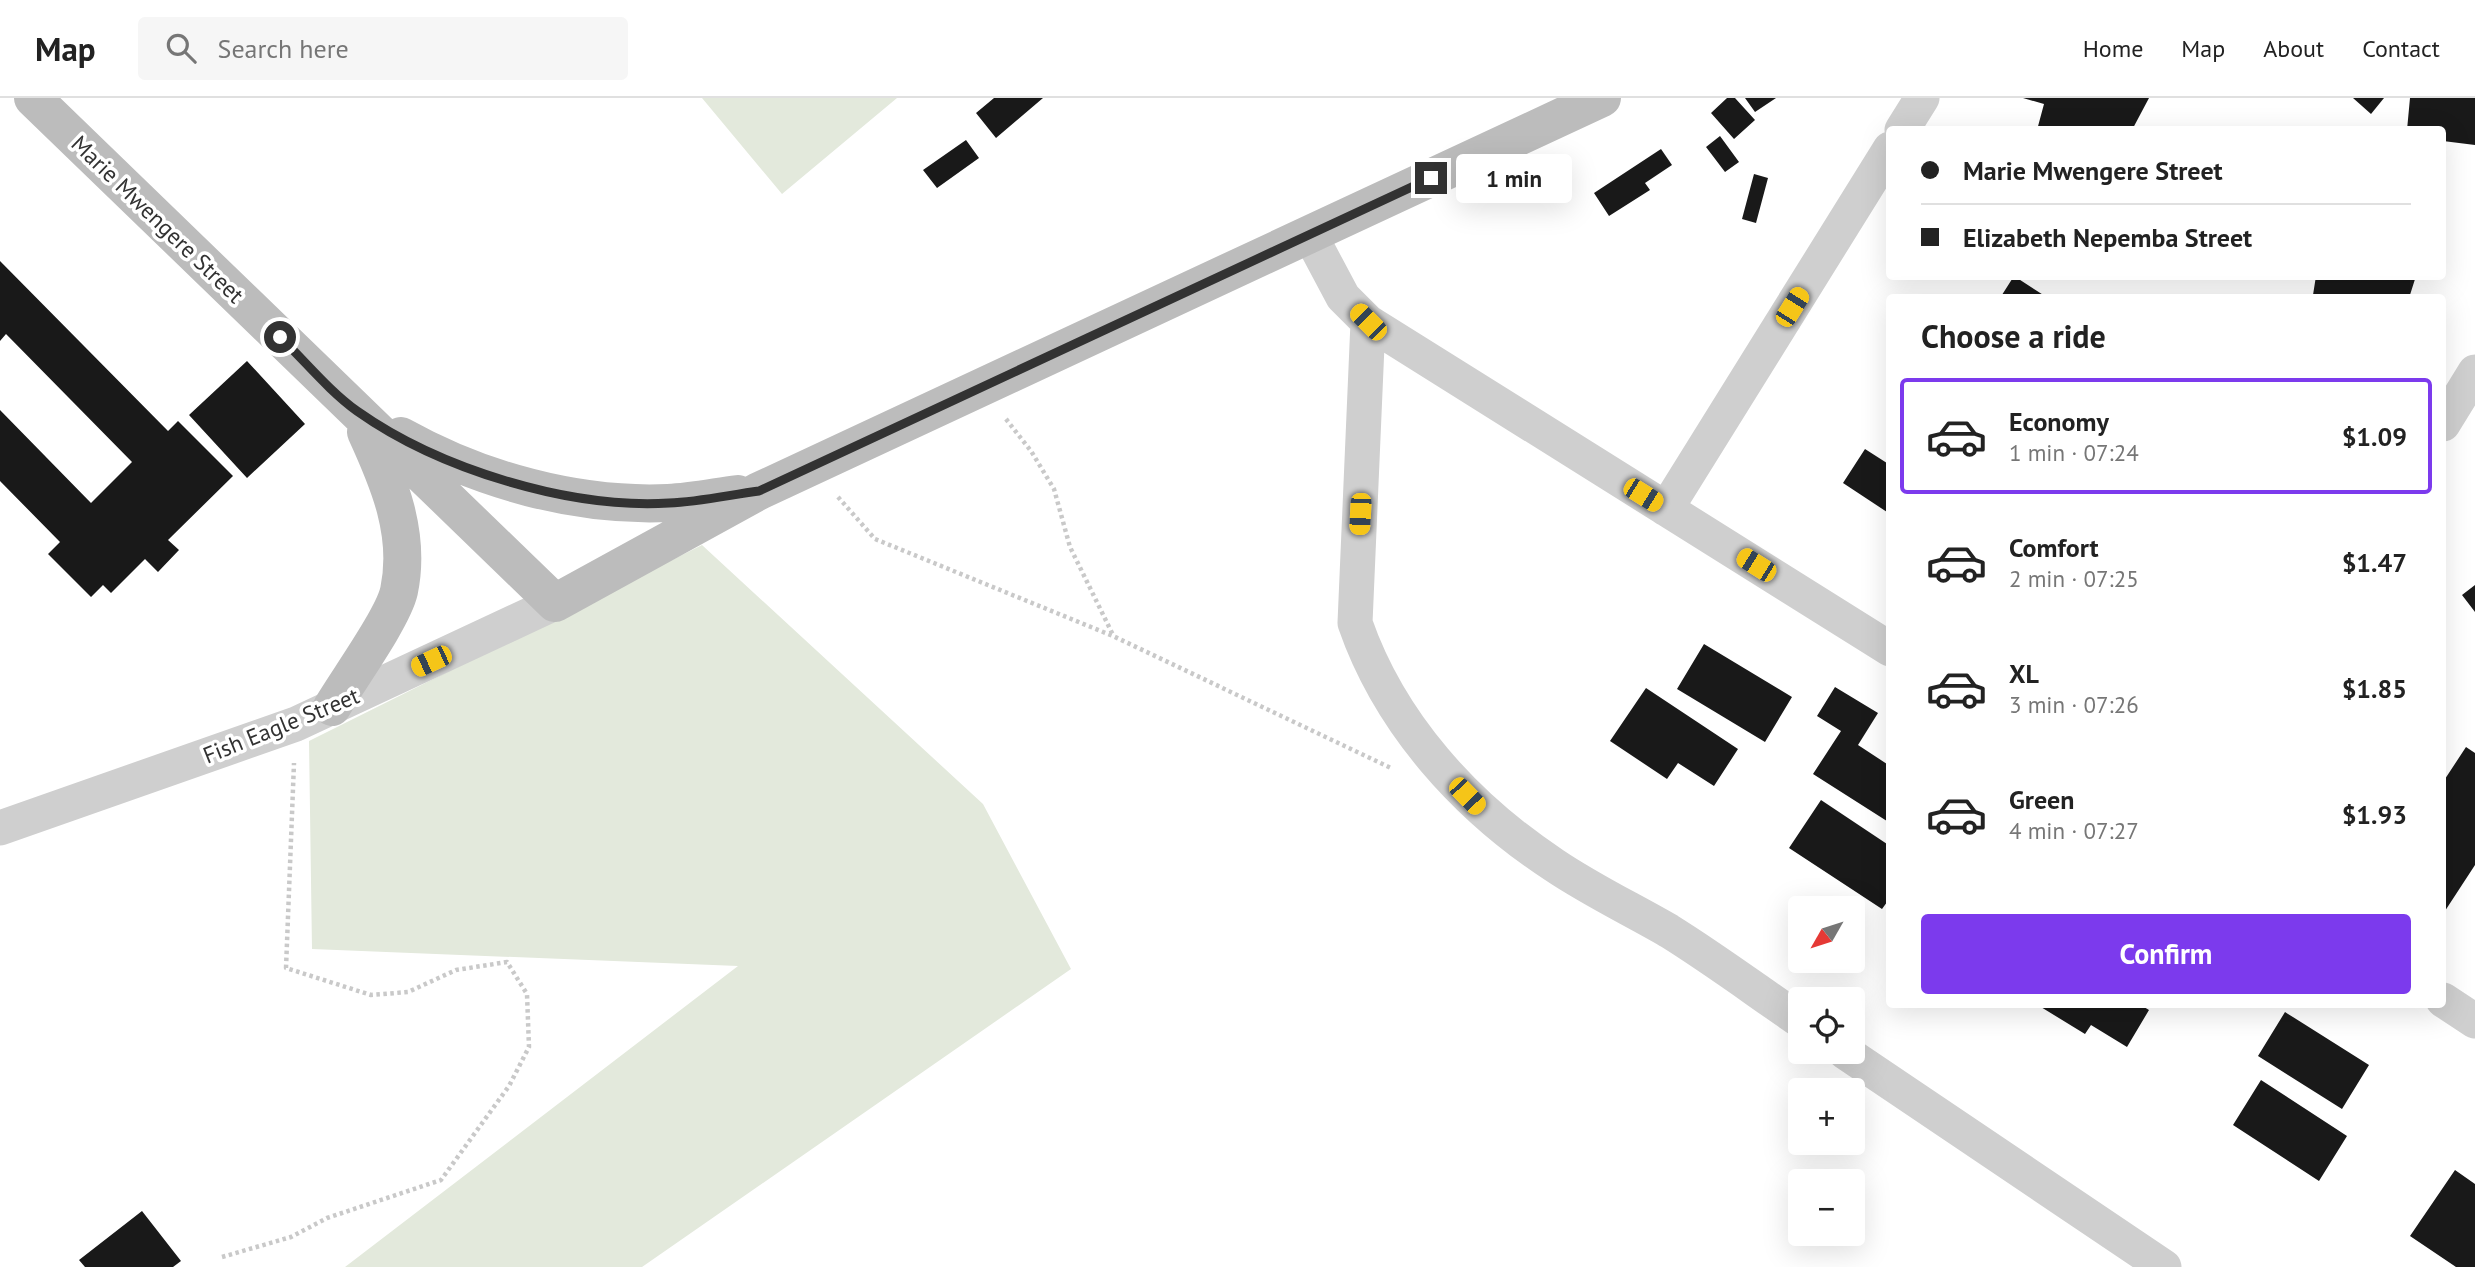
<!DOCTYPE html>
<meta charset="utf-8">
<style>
body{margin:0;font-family:"PT Sans",sans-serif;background:#f6f6f6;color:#222;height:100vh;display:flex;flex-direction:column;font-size:26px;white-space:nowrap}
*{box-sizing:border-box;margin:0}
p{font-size:23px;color:#767676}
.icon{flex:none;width:38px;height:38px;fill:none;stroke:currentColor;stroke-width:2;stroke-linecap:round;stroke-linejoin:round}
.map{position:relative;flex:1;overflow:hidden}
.drawer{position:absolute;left:1886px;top:196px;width:560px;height:714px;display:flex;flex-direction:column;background:#fff;border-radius:7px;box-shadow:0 7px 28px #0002}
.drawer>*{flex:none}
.banner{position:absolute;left:1886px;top:28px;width:560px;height:154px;border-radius:7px;box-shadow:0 7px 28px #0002;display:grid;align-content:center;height:154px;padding:0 35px;background:#fff}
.needle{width:46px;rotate:231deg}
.controls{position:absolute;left:1788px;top:798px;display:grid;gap:14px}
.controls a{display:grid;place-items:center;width:77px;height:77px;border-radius:7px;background:#fff;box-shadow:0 7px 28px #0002;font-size:35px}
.end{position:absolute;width:32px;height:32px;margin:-16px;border:9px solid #323232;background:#fff;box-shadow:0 0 0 4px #fff}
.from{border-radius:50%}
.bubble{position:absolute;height:49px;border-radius:7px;background:#fff;box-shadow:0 7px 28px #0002;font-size:23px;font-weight:700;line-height:49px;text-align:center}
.car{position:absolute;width:21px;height:42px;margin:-21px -10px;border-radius:9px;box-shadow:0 0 5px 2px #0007;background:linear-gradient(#f5c518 24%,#345 0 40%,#f5c518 0 76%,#345 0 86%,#f5c518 0)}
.banner b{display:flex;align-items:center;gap:24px;height:66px;font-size:26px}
.banner b+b{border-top:2px solid #e0e0e0}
.banner i{width:18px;height:18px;background:#222}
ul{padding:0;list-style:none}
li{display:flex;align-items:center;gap:21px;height:116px;margin:0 14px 10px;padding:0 21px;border:4px solid transparent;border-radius:7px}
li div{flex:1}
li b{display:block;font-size:26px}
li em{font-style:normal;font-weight:700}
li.on{border-color:#7c3aed}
li>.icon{width:63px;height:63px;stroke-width:1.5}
h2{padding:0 35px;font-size:32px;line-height:84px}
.button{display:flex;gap:14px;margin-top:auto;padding:14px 35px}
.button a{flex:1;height:80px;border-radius:7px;background:#7c3aed;color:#fff;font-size:28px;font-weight:700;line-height:80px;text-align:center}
header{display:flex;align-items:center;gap:42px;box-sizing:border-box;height:98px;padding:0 35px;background:#fff;border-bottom:2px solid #e0e0e0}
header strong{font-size:33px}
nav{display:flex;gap:38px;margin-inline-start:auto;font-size:24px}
.search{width:490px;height:63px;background:#f6f6f6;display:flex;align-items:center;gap:18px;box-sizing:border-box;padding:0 24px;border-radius:7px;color:#767676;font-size:26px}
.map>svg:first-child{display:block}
</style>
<header>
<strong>Map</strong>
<div class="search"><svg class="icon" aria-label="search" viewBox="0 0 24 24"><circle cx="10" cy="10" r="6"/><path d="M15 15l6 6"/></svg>Search here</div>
<nav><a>Home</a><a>Map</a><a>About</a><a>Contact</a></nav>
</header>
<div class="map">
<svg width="2475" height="1169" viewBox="0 0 2475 1169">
<rect width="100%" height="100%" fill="#fff"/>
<path fill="#e3e9dc" d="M702 0H897L782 96Z
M702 447 983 706 1071 871 642 1169H345L738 868 312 851 309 643Z"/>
<path fill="#191919" d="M994 0H1043L996 40 976 15Z
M1727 0H1735L1755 22 1734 41 1711 15Z
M1745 0H1776L1755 14Z
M2023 0H2149L2132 32H2037L2044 6Z
M2353 0H2384L2371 16Z
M2410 0H2475V47L2443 43V32H2407Z
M1720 38 1739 64 1725 74 1706 49Z
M966 42 979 60 937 90 923 72Z
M1661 51 1672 67 1645 85 1650 92 1609 118 1594 95Z
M1754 76 1768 80 1756 125 1742 121Z
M0 163 168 333 178 323 233 378 168 442 179 452 158 474 145 461 111 495 103 487 91 499 48 456 60 444 0 383V312L91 405 132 364 6 236 0 243Z
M2014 178 2048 200H2000Z
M2316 178H2416L2409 200 2313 197Z
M247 263 305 326 247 380 189 317Z
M1865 351 1890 367V416L1843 385Z
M2475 487V514L2462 497Z
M1704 546 1792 599 1765 644 1677 591Z
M1835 589 1878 615 1858 647 1890 668V725L1813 676 1841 633 1817 618Z
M1646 590 1738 651 1714 688 1678 665 1667 681 1610 643Z
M2466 649 2475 655V767L2443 816V684Z
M1821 702 1890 748V800L1882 811 1789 750Z
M2036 906H2139L2149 912 2127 949 2091 927 2085 936Z
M2285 914 2369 967 2342 1011 2258 958Z
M2261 982 2347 1038 2319 1083 2233 1027Z
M2455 1072 2475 1086V1169H2456L2410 1138Z
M142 1113 181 1163 173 1169H85L79 1162Z"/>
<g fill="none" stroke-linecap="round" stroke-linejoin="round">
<path stroke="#c9c9c9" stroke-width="4.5" stroke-dasharray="3.5 3.5" stroke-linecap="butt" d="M1006 321 1031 353 1054 391 1070 449 1113 537
M838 399 875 441 1113 538 1391 670
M222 1159 291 1139 327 1120 441 1082 509 988 529 949 527 896 507 864 456 872 408 894 371 897 286 870 294 665"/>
<path stroke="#cfcfcf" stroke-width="35" d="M1902 32 1922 0
M1310 137 1343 199 1368 224 1890 551
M1368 224 1355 525C1390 626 1466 709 1554 767 1591 792 1631 811 1669 833 1714 861 1757 893 1801 923
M2443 326 2475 274
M1666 411 1890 51
M0 730 296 626 555 505
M2443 902 2475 923
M1845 954 2164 1169"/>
<path stroke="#bcbcbc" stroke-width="38" d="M33 0 555 505 759 393 1602 0
M401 338C480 382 576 409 668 405 691 404 715 399 738 396
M332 609C348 582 393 520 399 493 411 436 389 384 366 334"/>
</g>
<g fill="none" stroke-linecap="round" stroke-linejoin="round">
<path stroke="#323232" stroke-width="9" d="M280 239C305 263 329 293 357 313 439 371 569 411 669 405 699 404 729 397 759 393L1431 80"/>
</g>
<g text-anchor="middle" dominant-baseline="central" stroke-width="7" stroke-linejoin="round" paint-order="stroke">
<g font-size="23" fill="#323232" stroke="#fff">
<text transform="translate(158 121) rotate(44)">Marie Mwengere Street</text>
<text transform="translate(281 627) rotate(-22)">Fish Eagle Street</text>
</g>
</g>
</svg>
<div class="controls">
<a><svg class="needle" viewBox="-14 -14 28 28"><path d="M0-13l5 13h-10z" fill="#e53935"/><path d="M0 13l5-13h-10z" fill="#767676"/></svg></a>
<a><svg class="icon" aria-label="locate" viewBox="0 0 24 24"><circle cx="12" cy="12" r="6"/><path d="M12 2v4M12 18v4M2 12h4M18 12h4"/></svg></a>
<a>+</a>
<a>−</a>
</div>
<i class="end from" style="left:280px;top:239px"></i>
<i class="end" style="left:1431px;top:80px"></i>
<div class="bubble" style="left:1456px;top:56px;width:116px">1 min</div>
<i class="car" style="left:1792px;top:209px;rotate:32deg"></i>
<i class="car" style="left:1368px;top:224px;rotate:315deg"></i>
<i class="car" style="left:1643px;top:397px;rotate:122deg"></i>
<i class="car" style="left:1360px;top:416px;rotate:183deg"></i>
<i class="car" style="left:1756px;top:467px;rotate:302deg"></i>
<i class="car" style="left:431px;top:563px;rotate:245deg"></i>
<i class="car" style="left:1467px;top:698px;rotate:136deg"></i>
<div class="banner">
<b><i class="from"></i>Marie Mwengere Street</b>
<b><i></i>Elizabeth Nepemba Street</b>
</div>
<section class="drawer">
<h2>Choose a ride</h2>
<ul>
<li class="on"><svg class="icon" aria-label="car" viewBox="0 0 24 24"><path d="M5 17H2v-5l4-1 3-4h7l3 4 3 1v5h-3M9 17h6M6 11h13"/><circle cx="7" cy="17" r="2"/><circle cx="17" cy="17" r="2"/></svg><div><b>Economy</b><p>1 min · 07:24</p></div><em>$1.09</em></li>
<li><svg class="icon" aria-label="car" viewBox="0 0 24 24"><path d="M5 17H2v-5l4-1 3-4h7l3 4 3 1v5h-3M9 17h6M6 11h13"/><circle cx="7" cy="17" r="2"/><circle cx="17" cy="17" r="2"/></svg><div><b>Comfort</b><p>2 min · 07:25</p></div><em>$1.47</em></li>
<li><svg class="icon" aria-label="car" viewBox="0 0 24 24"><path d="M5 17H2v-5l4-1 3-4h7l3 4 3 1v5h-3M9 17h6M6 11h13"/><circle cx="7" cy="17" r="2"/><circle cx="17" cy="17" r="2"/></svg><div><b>XL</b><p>3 min · 07:26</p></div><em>$1.85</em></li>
<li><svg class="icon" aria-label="car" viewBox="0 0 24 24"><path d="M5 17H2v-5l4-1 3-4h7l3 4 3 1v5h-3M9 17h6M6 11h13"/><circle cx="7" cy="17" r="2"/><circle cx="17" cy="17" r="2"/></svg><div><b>Green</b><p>4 min · 07:27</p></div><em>$1.93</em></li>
</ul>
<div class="button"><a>Confirm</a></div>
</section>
</div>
